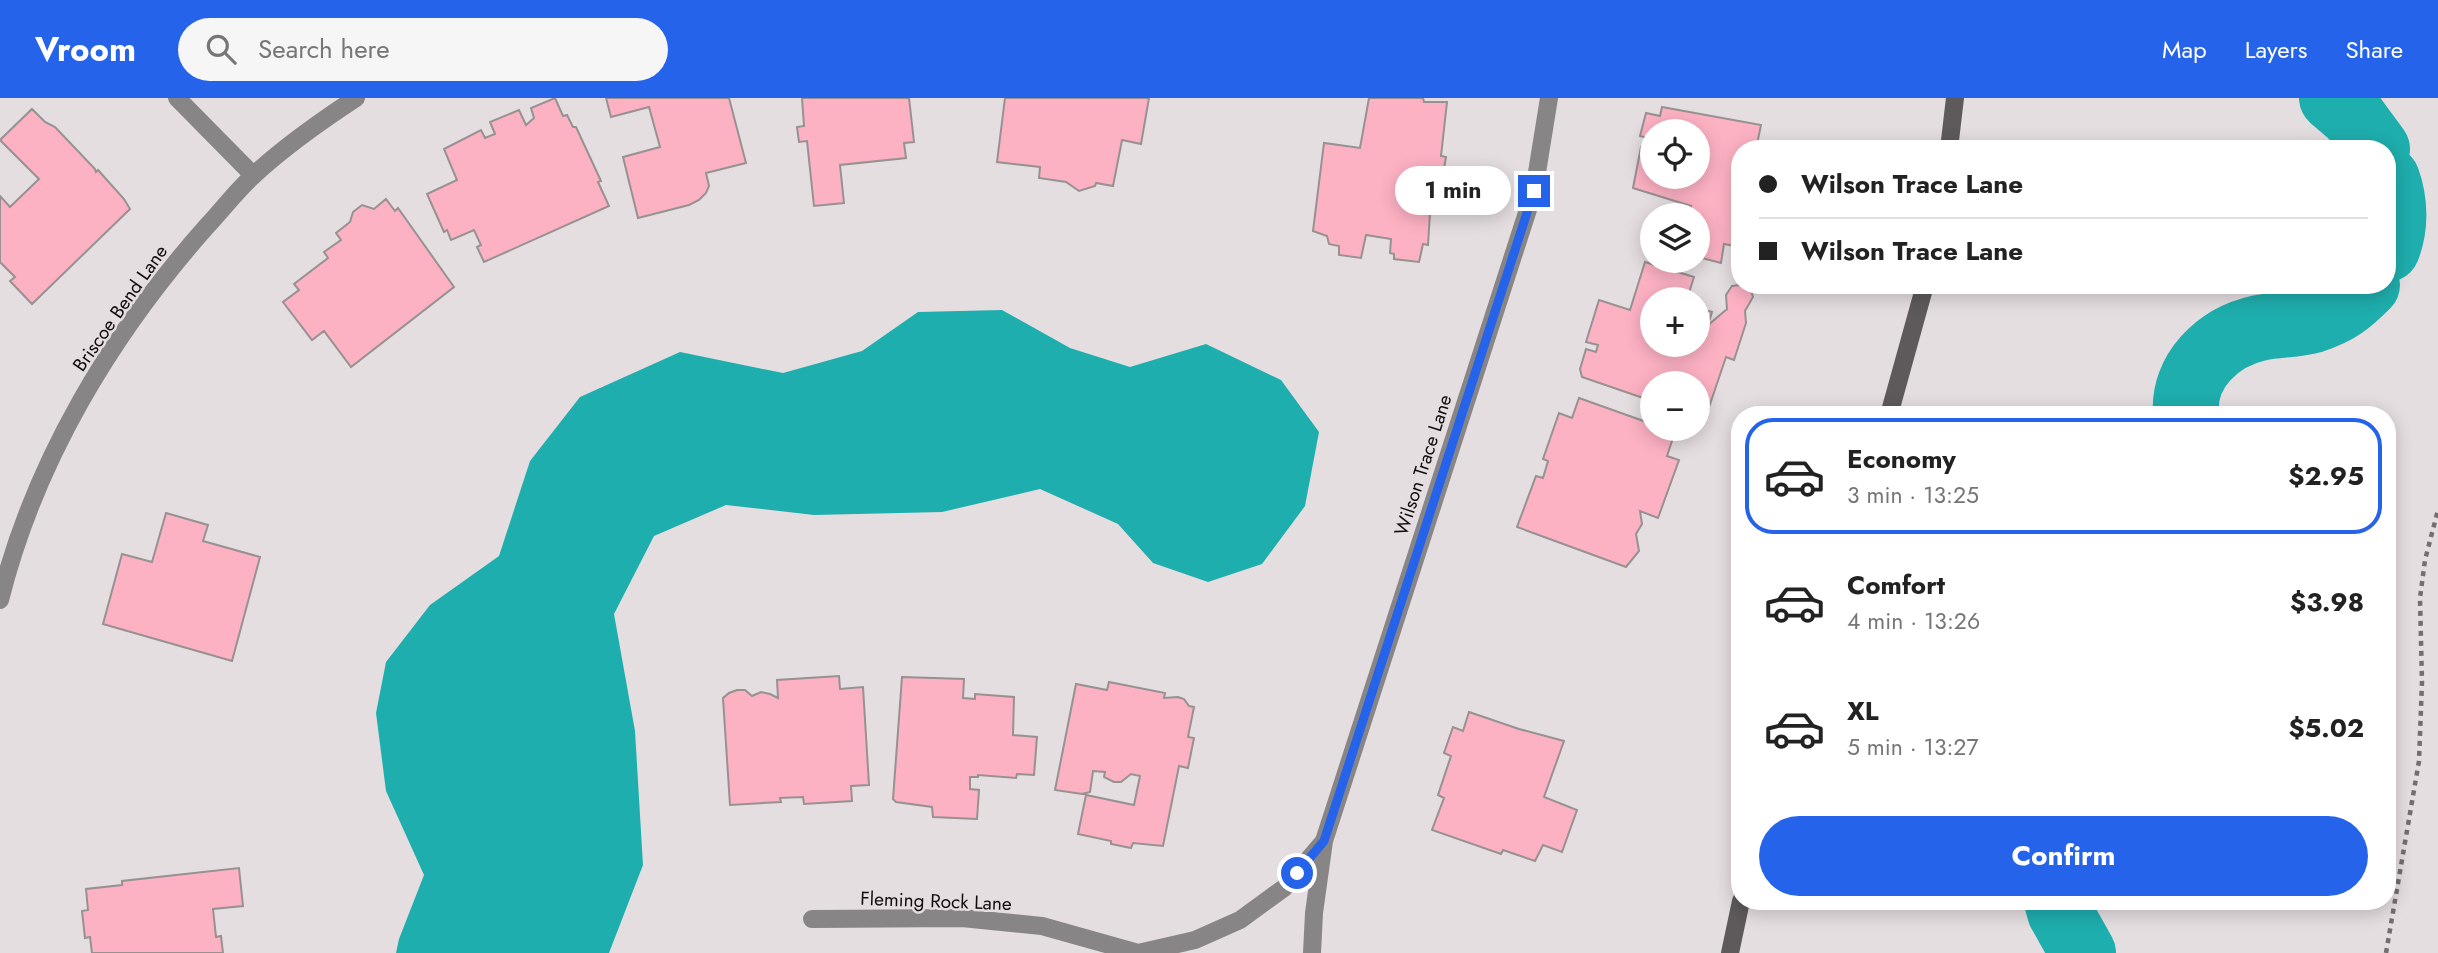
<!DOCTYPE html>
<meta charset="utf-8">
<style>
body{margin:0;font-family:Jost,sans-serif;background:#f6f6f6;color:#222;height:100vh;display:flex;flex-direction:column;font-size:26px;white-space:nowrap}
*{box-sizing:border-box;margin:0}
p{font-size:23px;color:#767676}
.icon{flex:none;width:38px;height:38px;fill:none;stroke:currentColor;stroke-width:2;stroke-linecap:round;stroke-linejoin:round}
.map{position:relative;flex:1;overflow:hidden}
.drawer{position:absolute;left:1731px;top:308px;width:665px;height:504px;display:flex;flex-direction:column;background:#fff;border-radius:28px;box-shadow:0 4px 18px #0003}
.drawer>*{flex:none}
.hud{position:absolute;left:1731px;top:42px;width:665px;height:154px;border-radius:28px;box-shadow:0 4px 18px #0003;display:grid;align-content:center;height:154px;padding:0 28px;background:#fff}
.fabs{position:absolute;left:1640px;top:21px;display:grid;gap:14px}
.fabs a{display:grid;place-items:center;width:70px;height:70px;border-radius:50%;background:#fff;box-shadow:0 4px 18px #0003;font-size:35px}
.end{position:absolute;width:32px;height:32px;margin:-16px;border:9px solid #2563eb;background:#fff;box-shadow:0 0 0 4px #fff}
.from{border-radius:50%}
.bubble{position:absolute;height:49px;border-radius:24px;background:#fff;box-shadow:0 4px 18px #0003;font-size:23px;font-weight:700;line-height:49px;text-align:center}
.hud b{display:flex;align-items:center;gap:24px;height:66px;font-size:26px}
.hud b+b{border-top:2px solid #e0e0e0}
.hud i{width:18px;height:18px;background:#222}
ul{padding:12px 0 0;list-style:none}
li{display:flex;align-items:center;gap:21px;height:116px;margin:0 14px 10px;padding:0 14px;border:4px solid transparent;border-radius:28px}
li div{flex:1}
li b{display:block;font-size:26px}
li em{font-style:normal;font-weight:700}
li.selected{border-color:#2563eb}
li>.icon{width:63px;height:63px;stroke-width:1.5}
.primary-button{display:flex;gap:14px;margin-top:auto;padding:14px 28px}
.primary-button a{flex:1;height:80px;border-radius:42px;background:#2563eb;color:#fff;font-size:28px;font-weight:700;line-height:80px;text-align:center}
header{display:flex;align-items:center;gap:42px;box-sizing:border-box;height:98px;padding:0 35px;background:#2563eb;color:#fff}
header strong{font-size:33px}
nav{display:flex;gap:38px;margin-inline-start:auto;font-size:24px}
.search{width:490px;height:63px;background:#f6f6f6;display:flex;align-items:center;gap:18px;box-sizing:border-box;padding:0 24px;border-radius:38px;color:#767676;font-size:26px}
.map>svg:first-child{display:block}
</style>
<header>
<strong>Vroom</strong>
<div class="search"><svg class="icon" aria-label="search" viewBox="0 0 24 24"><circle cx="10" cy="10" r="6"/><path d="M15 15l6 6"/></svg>Search here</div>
<nav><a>Map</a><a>Layers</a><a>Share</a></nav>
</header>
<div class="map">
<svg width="2438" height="855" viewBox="0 0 2438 855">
<rect width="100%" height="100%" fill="#e5dee0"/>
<path fill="#1eaead" d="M1002 212 1070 250 1130 269 1206 246 1281 282 1319 334 1305 408 1262 466 1208 484 1153 465 1118 426 1040 391 942 414 814 417 726 407 654 438 614 516 635 633 643 767 609 855H396L399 841 424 777 386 693 376 615 386 564 430 507 499 458 530 363 580 299 680 254 783 275 862 253 918 214Z"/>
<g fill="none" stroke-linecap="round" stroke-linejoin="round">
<path stroke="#1eaead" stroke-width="66" d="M2332 0 2352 17 2377 51
M2387 81C2395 103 2396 129 2387 151
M2186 317C2182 273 2218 239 2259 230 2277 226 2296 227 2313 222 2338 214 2349 205 2367 187
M2057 803 2060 814 2083 855"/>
</g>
<path fill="#fdb2c4" stroke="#979192" stroke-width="2" d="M555 0 563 18 567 17 573 29H576L601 83 598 84 609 108 484 164 477 149 481 147 474 132 451 142 447 132 444 134 427 96 457 82 444 51 481 32 485 40 495 36 490 24 519 12 526 27 534 20 531 10Z
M606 0H729L746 65 706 75 709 88 706 95 699 102 689 107 638 120 623 59 660 49 649 9 611 19Z
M802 0H909L914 44 904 45 906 60 840 67 844 105 814 108 807 43 799 44 797 29 804 28Z
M1005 0H1149L1141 46 1122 42 1113 88 1096 85 1095 88 1079 93 1066 84 1039 80 1040 69 997 64Z
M1369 0H1423L1424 4H1447L1441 58 1446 59 1440 93 1436 92 1430 115 1428 147 1423 146 1419 164 1394 161V156L1390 155 1391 141 1366 137 1361 160 1339 157V148L1329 146 1327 138 1313 133 1324 45 1360 50Z
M1662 9 1761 27 1756 51H1740V149L1724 146 1721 165 1698 159V117H1689L1691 108 1633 90 1641 49 1652 51V79H1698V33H1652V41L1640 38 1646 15 1660 18Z
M32 11 45 24 55 29 95 71 96 74 98 72 124 101 130 111 32 206 10 183 15 179 0 164V98L10 109 39 81 0 42Z
M386 101 395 113 398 110 454 189 351 269 324 233 312 242 283 204 299 192 294 186 328 160 324 154 341 142 336 135 350 124 353 114 362 107 374 111Z
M1645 164 1694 179 1687 201H1690H1652V247H1698V204L1703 205 1702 211 1712 214 1708 227 1727 211 1726 197 1732 188 1740 187 1750 189 1753 199 1745 213 1746 225 1734 262 1726 259 1705 321 1698 318V285H1652V303L1582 279 1580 271 1586 251 1596 254 1598 247 1586 244 1599 202 1630 212Z
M1579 300 1652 326V331H1665L1675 334 1667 358 1679 362 1658 420 1640 413 1642 426 1636 436 1639 453 1626 469 1517 429 1536 378 1543 380 1548 363 1543 361 1559 315 1572 320Z
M166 415 208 427 203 443 260 459 232 563 103 526 122 456 152 464Z
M839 578 840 591 863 589 869 687 851 688 852 703 804 706 803 699 780 700 781 704 730 707 723 600 729 595 737 592H745L752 598 761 594 770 596 778 600 777 582Z
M902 579 964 581 963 600 975 601V596L1014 599 1013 637 1037 639 1034 677 1017 676 1016 680 978 677V679H970V691L979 692 977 721 933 719 932 709 896 704 893 701Z
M1109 584 1165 595 1164 600 1178 599 1184 601 1189 608 1194 609 1188 639 1194 640 1188 670 1179 668 1163 748 1133 745 1131 750 1111 746V743L1078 736 1086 697 1134 707 1140 678 1131 676 1121 684H1114L1104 679 1105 674 1093 673 1090 694 1082 696 1055 692 1076 586 1107 592Z
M1469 614 1519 631 1564 643 1544 699 1577 712 1562 754 1543 747 1535 763 1503 752 1501 756 1432 732 1444 700 1438 697 1451 658 1444 655 1453 629 1463 633Z
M239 770 243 808 213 811 216 839 221 838 223 855H92L90 839 85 840 82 813 88 812 86 791 122 787V783Z"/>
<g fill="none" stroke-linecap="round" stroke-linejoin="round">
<path stroke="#736f70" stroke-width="4.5" stroke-dasharray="5 5" stroke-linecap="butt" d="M2386 855 2419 663 2422 584 2420 500 2425 462 2438 412"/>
<path stroke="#888586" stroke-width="18" d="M177 0 253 77
M0 502C35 362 112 235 207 128 223 111 237 92 254 77 285 48 321 23 356 0
M812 821 962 820 1042 828 1138 855
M1138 855 1195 842 1240 822 1284 790 1324 743
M1312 855 1314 815 1324 743 1534 93 1549 0"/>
<path stroke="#5e5a5b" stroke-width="18" d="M1949 51 1955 0
M1889 317 1925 187
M1730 855 1741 803"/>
</g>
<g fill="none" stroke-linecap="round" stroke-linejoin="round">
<path stroke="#2563eb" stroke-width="9" d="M1297 775 1324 743 1534 93"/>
</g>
<g text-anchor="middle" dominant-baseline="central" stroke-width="5" stroke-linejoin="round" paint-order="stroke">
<g font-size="19" fill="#0f0c0d" stroke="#e5dee0">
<text transform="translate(120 210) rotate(-55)">Briscoe Bend Lane</text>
<text transform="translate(1423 367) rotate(-72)">Wilson Trace Lane</text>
<text transform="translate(936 803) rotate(2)">Fleming Rock Lane</text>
</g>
</g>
</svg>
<div class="fabs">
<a><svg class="icon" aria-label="locate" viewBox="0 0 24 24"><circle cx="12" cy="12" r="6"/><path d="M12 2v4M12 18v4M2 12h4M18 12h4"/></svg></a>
<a><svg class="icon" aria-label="layers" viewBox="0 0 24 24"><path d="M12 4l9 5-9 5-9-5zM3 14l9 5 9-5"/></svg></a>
<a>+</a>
<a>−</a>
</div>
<i class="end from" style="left:1297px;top:775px"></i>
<i class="end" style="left:1534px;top:93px"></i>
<div class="bubble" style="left:1395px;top:68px;width:116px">1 min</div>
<div class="hud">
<b><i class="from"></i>Wilson Trace Lane</b>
<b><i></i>Wilson Trace Lane</b>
</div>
<section class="drawer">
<ul>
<li class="selected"><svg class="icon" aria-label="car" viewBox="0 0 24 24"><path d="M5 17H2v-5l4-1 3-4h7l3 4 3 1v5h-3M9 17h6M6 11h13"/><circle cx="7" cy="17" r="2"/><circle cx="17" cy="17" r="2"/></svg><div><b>Economy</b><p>3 min · 13:25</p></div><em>$2.95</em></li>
<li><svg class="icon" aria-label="car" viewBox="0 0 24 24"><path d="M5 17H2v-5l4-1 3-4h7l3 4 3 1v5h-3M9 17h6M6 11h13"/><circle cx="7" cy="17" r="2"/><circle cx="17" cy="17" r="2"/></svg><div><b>Comfort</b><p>4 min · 13:26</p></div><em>$3.98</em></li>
<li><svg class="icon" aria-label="car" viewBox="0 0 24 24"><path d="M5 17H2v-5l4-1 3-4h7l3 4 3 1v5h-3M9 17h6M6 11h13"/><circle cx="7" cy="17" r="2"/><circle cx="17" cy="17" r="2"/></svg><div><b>XL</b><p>5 min · 13:27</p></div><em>$5.02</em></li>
</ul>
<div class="primary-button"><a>Confirm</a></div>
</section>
</div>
